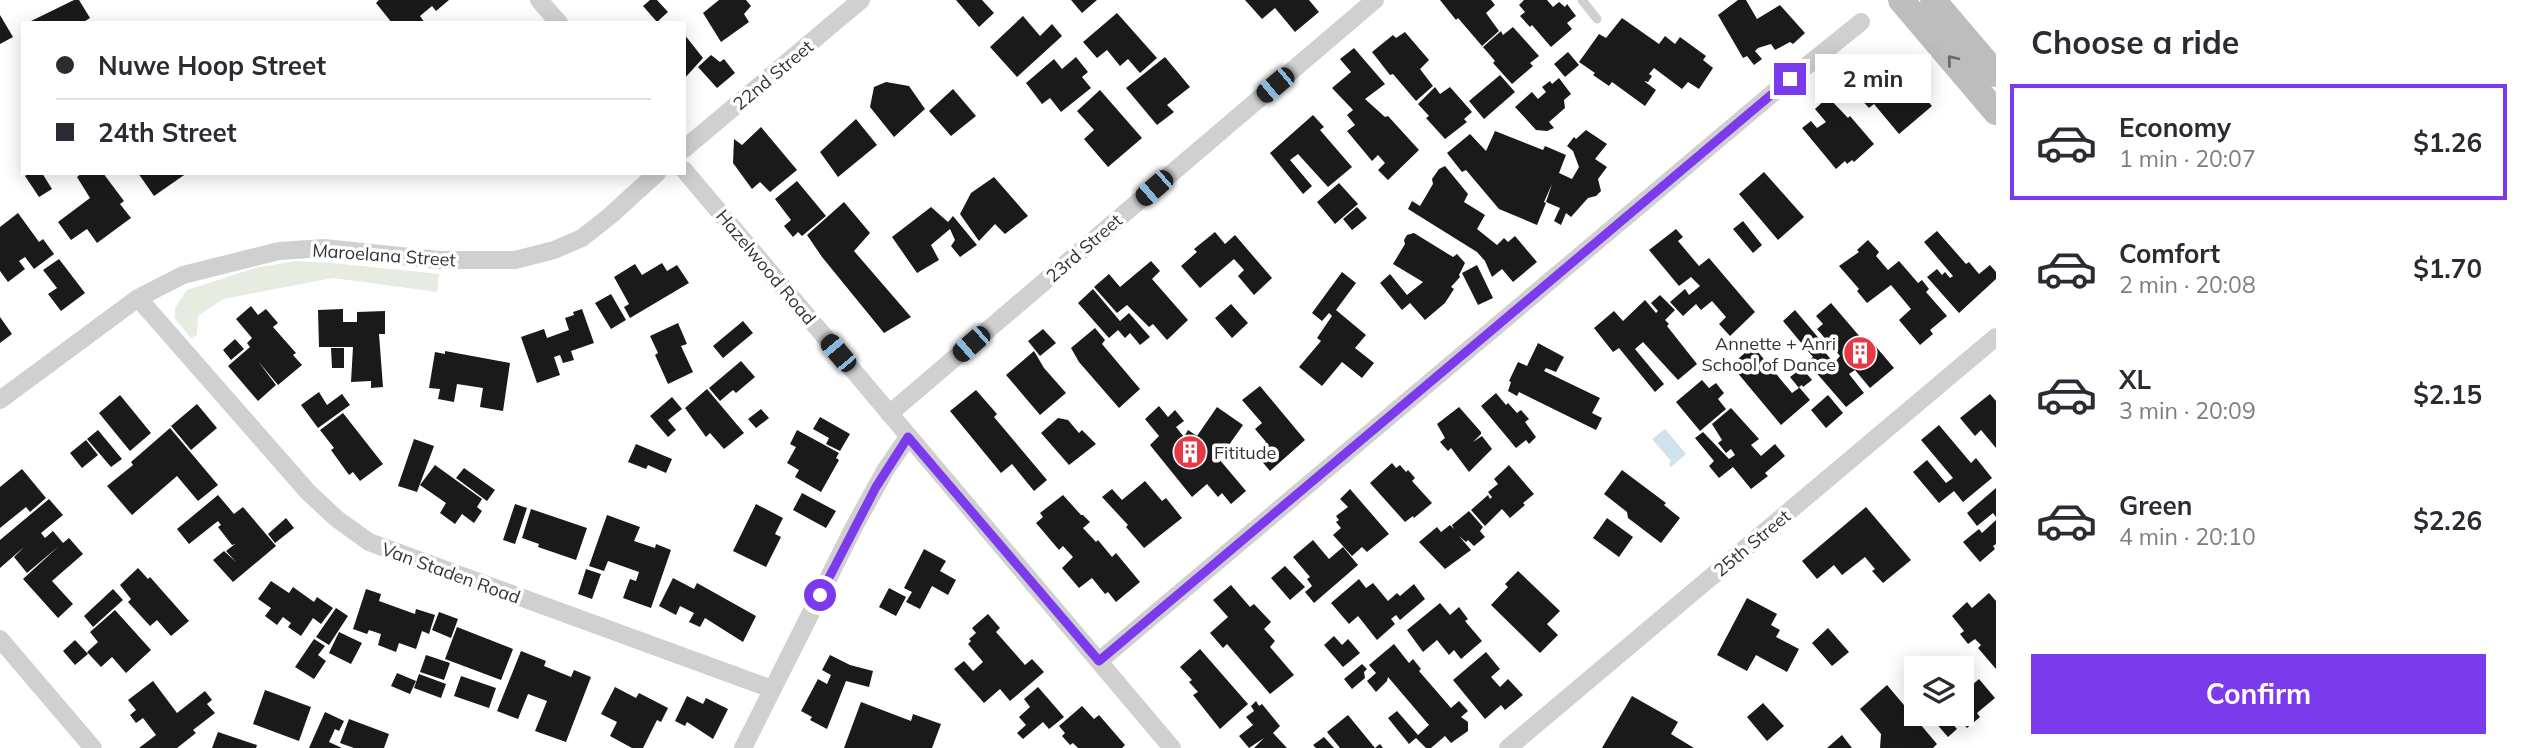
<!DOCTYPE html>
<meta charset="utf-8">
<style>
body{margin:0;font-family:Mulish,sans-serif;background:#f2f2f3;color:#2b2b33;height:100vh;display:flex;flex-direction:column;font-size:26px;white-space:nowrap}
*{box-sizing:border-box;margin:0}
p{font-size:23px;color:#7c7c81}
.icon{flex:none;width:38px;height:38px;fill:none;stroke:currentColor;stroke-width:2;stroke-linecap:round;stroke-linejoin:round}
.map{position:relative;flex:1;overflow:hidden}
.drawer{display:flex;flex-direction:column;background:#fff;width:525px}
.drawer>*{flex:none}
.banner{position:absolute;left:21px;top:21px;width:665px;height:154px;border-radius:0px;box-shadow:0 4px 18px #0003;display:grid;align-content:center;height:154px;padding:0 35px;background:#fff}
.fabs{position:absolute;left:1904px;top:656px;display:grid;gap:14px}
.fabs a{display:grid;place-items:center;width:70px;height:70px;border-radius:0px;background:#fff;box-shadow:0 4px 18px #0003;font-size:35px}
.end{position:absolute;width:32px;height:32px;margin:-16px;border:9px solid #7c3aed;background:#fff;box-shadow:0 0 0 4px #fff}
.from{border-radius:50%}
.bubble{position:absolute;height:49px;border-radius:0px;background:#fff;box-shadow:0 4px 18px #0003;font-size:23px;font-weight:700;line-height:49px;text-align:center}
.car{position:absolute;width:21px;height:42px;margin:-21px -10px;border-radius:9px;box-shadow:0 0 5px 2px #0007;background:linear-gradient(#222 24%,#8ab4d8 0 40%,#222 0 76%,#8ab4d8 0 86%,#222 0)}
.banner b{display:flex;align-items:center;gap:24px;height:66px;font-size:26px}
.banner b+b{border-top:2px solid #e1e1e2}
.banner i{width:18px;height:18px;background:#2b2b33}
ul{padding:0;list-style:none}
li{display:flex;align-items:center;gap:21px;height:116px;margin:0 14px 10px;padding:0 21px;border:4px solid transparent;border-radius:0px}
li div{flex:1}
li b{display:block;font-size:26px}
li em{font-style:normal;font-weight:700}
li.current{border-color:#7c3aed}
li>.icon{width:63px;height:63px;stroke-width:1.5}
h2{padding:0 35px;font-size:32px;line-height:84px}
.cta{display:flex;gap:14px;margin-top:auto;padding:14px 35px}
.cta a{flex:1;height:80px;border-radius:0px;background:#7c3aed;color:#fff;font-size:28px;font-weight:700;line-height:80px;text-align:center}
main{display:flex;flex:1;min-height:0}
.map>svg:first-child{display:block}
</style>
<main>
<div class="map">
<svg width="1996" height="748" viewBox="0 0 1996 748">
<rect width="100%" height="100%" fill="#fff"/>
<path fill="#e6ecdf" d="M295 261 333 263 439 274 437 292 333 278 223 299 198 316 197 335 191 338 175 319V308L187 290 255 268Z"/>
<path fill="#cfe2ee" d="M1665 429 1686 454 1671 467 1669 464 1671 461 1652 439Z"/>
<path fill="#1a1a1a" d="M74 0H79L90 18 82 23H27Z
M379 0H449L436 11 432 6 420 16 425 23H392L376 3Z
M650 0H657L668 12 657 22 643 6Z
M719 0H746L751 6 744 14 749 22 721 42 703 13Z
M956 0H982L994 13 979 27Z
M1071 0H1097L1082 13Z
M1245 0H1309L1319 12 1295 32 1275 8 1262 19Z
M1440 0H1491L1495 5 1486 13 1499 31 1482 46 1458 18 1456 20Z
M1524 0H1547L1553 7 1559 2 1565 7 1567 4 1576 16 1567 23 1572 29 1551 47 1532 25 1530 27 1520 16 1525 12 1519 5Z
M1738 0H1746L1757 19 1780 5 1805 33 1793 44 1790 42 1775 50 1771 44 1758 48 1755 51 1762 59 1754 65 1747 56 1743 58 1718 15Z
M1117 13 1157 58 1140 73 1128 59 1120 66 1107 50 1097 58 1083 42Z
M0 15 13 37 0 44Z
M1023 16 1040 36 1052 24 1062 36 1017 77 990 47Z
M1622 18 1659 44 1665 36 1675 44 1680 37 1706 56 1703 60 1713 68 1699 89 1688 82 1682 89 1654 68 1649 74 1652 76 1648 82 1644 81 1656 90 1645 106 1612 82 1609 86 1593 75 1595 73 1579 62 1599 34 1606 38Z
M1513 27 1539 56 1530 63 1533 66 1512 84 1493 63 1495 61 1483 47 1501 31 1503 35Z
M1405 32 1429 60 1420 69 1433 86 1416 101 1393 74 1390 75 1372 52 1393 35 1396 38Z
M684 34 703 58 684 79Z
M1354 48 1385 84 1365 99 1385 117 1388 116 1419 150 1388 180 1378 170 1385 163 1378 155 1372 161 1347 131 1355 125 1347 115 1353 110 1332 88 1351 72 1340 59Z
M1568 52 1579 65 1565 77 1554 64Z
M711 55 720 62 724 59 735 73 717 88 698 67Z
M1076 57 1088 72 1082 77 1091 88 1061 112 1050 98 1042 104 1026 83 1054 59 1062 69Z
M1165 57 1190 87 1167 105 1174 112 1157 125 1126 88Z
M1902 60 1927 88 1921 93 1932 106 1899 134 1874 104 1869 108 1858 96Z
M1500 75 1515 92 1484 119 1469 101Z
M1559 78 1571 94 1564 100 1565 108 1549 122 1554 128 1547 131 1536 130 1515 107 1532 92 1538 99 1546 92 1542 87 1550 81 1552 84Z
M886 82 909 86 925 109 894 137 870 107 874 87Z
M1435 87 1440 94 1450 87 1472 112 1464 119 1467 122 1445 139 1426 118 1429 116 1418 104Z
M953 89 976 116 951 136 929 111Z
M1100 90 1142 138 1108 167 1084 139 1094 130 1077 111Z
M1828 97 1848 118 1850 116 1874 144 1854 162 1852 160 1847 164 1845 161 1836 169 1802 128 1811 121 1817 128 1826 122 1815 109Z
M1313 115 1324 127 1320 130 1352 167 1328 187 1298 154 1290 160 1312 186 1303 194 1270 153Z
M856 119 877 145 838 177 820 152Z
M761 127 797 170 770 192 760 182 752 189 733 163 734 139 742 145Z
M1586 130 1607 144 1595 159 1607 167 1598 179 1601 191 1596 196 1588 198 1571 217 1566 213 1561 225 1554 221 1560 208 1546 202 1552 184 1544 202 1546 203 1537 225 1499 209 1466 170 1462 172 1447 153 1470 134 1486 151 1495 131 1543 150 1545 146 1566 155 1559 173 1572 179 1579 167 1573 151 1567 146 1574 137 1576 139Z
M1445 166 1468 194 1464 202 1485 215 1477 229 1497 245 1504 238 1508 242 1515 236 1537 262 1513 282 1502 269 1492 277 1485 261 1477 252 1408 209 1412 201 1420 206 1433 184 1432 179 1439 169Z
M1764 172 1804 217 1778 240 1739 194Z
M29 173H42L52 189 39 197 25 176Z
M82 173H103L124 201 120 204 131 218 97 243 87 229 71 240 58 222 90 198 77 177Z
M138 173H187L154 196Z
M994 177 1028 216 1005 234 995 224 979 241 960 214 971 193Z
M797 181 826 216 802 236 798 232 793 237 784 226 791 220 775 199Z
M1339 183 1358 204 1335 224 1317 202Z
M844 202 870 233 854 251 911 317 884 333 822 257 807 235Z
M931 207 948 222 953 216 977 245 960 257 951 246 955 240 950 229 931 245 939 260 917 273 892 237Z
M1357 207 1367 218 1352 230 1343 219Z
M18 213 39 242 43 239 54 254 34 269 25 257 19 261 25 269 8 282 0 271V227Z
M1743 221 1762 245 1753 253 1733 229Z
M1676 229 1683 237 1678 241 1699 266 1709 258 1755 312 1730 336 1719 324 1726 317 1712 301 1701 310 1696 304 1683 316 1670 302 1685 289 1689 295 1700 286 1691 277 1679 286 1649 250Z
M1937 231 1966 264 1969 262 1979 274 1990 265 1996 272V279L1959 313 1927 277 1937 269 1942 275 1945 272 1950 278 1953 276 1924 242Z
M1215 232 1225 244 1235 235 1272 278 1254 295 1238 276 1244 270 1234 259 1200 288 1181 266 1197 252 1194 249Z
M1414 233 1453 257 1457 254 1465 263 1459 275 1460 277 1451 287 1454 289 1445 303 1425 320 1410 303 1402 310 1380 283 1390 274 1407 295 1423 282 1393 264 1405 244 1404 240 1407 235Z
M1868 240 1879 252 1876 256 1888 270 1899 261 1918 283 1922 280 1929 289 1926 292 1947 316 1930 330 1933 334 1920 345 1899 320 1911 309 1891 285 1867 303 1857 291 1859 289 1839 266 1859 252 1857 250Z
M59 259 85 293 61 311 48 294 57 288 43 270Z
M1151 261 1160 271 1152 279 1188 320 1167 340 1153 324 1149 327 1127 305 1117 313 1094 287 1109 274 1120 287Z
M662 263 667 271 677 265 689 283 630 318 624 307 629 304 614 277 635 264 642 275Z
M1477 265 1493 298 1478 305 1462 273Z
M1342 272 1356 283 1336 310 1366 335 1355 348 1374 363 1362 378 1342 362 1322 386 1299 367 1321 341 1317 338 1332 316 1329 313 1322 321 1312 313Z
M1093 289 1130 333 1125 338 1118 330 1109 338 1078 303Z
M611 294 626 320 611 329 595 303Z
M1660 295 1675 310 1665 320 1669 324 1667 326 1697 364 1678 380 1643 342 1635 349 1664 384 1655 392 1619 348 1613 352 1594 328 1614 311 1623 321 1645 300 1656 313 1658 311 1651 303Z
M1831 303 1867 345 1872 342 1894 368 1870 388 1855 370 1849 374 1864 393 1846 407 1807 362 1813 357 1783 321 1795 310 1827 348 1824 351 1834 363 1840 356 1817 329 1823 324 1816 316Z
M1231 304 1248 323 1232 338 1215 318Z
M251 306 258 315 266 309 278 323 273 327 296 353 293 355 302 365 278 385 258 361 276 385 258 401 228 366 250 347 247 343 252 338 236 319Z
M343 309V322H357V312L385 311V334H379L383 387 371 388V381L351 382 353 347H319L318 310Z
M582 309 594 343 571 351 574 360 563 363 560 355 554 357 560 375 537 383 521 337 544 329 547 338 569 330 565 318 574 315 573 312Z
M1129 313 1150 337 1140 345 1120 321Z
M0 317 12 334 0 343Z
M743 321 753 333 723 358 713 346Z
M678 323 687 344 681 346 693 372 668 384 655 355 658 353 650 336Z
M1095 328 1105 340 1102 344 1140 389 1119 408 1079 362 1071 348Z
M1043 329 1056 343 1040 356 1028 341Z
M235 339 244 349 231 360 223 350Z
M1538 343 1564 357 1556 372 1546 368 1544 371 1600 398 1592 413 1602 418 1596 430 1519 392 1517 396 1508 391 1511 382 1509 381 1518 362 1527 366Z
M1753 346 1792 393 1799 388 1790 377 1802 368 1812 380 1803 387 1802 385 1799 387 1810 400 1781 425 1731 365Z
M331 348H344V368H332Z
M445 351 510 363 503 411 480 407 483 388 457 384 454 402 438 399 440 389 429 388 435 352 445 354Z
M1034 351 1044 368 1066 393 1040 415 1006 375Z
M741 361 755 377 736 393 733 390 720 401 709 388Z
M1702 380 1709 388 1716 383 1724 393 1718 399 1726 409 1700 431 1676 402Z
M1260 386 1305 440 1270 471 1254 452 1266 442 1255 429 1262 423 1242 400Z
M707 389 744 433 724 449 710 433 706 437 685 408Z
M976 390 997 414 994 417 1047 480 1034 491 1012 464 1001 473 950 411Z
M319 392 327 405 342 394 350 405 318 428 301 405Z
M1496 393 1506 405 1508 403 1517 413 1521 410 1529 419 1525 422 1536 437 1529 444 1526 440 1516 448 1481 406Z
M1990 394 1996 401V448L1981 430 1975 436 1960 418Z
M120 395 151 433 130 451 99 413Z
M1828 395 1843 413 1826 428 1811 410Z
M672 397 682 409 668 420 676 430 668 437 650 416Z
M197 404 217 428 191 450 171 426Z
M1159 406 1168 417 1175 410 1184 421 1176 427 1184 437 1188 430 1197 436 1217 407 1243 425 1219 459 1246 491 1231 504 1222 493 1218 497 1207 484 1192 497 1150 445 1159 436 1145 419Z
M1459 407 1481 432V434L1473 442 1482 436 1492 449 1469 472 1451 448 1448 451 1440 442 1445 438 1437 424Z
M1731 408 1759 439 1751 445 1761 456 1775 444 1785 456 1765 473 1768 476 1751 489 1733 467 1719 478 1709 466 1714 461 1695 438 1703 432 1729 459 1735 455 1731 449 1726 453 1718 443 1722 440 1712 424Z
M761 409 769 418 756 428 748 419Z
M343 413 383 464 360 481 353 472 349 475 331 450 334 448 320 430Z
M820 417 850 434 840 451 826 444 829 438 813 429Z
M1058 418 1068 420 1079 433 1082 430 1096 444 1069 465 1041 433Z
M1939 425 1971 463 1976 458 1992 478 1963 502 1954 491 1939 503 1913 472 1927 460 1946 483 1953 478 1921 440Z
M170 428 218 485 198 501 177 476 132 515 107 486 133 465 131 462Z
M98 430 122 459 111 467 87 439Z
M797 430 839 453 836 458 839 460 821 492 795 477 799 470 787 463 796 447 790 444Z
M414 439 434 446 417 492 398 486Z
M86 440 98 455 82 468 70 453Z
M636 444 672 459 666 473 648 465 646 469 628 462Z
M1392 463 1396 468 1400 465 1406 472 1408 470 1415 478 1412 481 1432 503 1414 518 1413 516 1405 522 1370 483Z
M435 465 482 499 477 507 482 511 474 523 462 514 455 524 440 513 446 503 420 485Z
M1509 465 1534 494 1523 503 1525 505 1510 518 1502 509 1485 526 1471 510 1488 495 1490 499 1492 497 1488 492 1498 484 1494 479Z
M464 468 495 490 487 501 456 478Z
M22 469 46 498 30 512 26 507 0 528V487Z
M1622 470 1666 503 1664 505 1680 518 1661 543 1628 518 1627 512 1604 494Z
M1145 481 1162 501 1166 498 1182 518 1144 548 1126 527 1128 525 1102 497 1112 489 1122 500Z
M1996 488V517L1993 513 1977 526 1967 513Z
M1350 489 1389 534 1367 552 1362 547 1352 556 1333 535 1341 528 1336 522 1339 520 1336 516 1348 507 1340 499Z
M802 493 836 511 826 528 793 510Z
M218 495 234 514 243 507 276 546 233 582 213 560 224 551 236 562 226 551 235 544 232 545 218 527 221 525 218 521 189 544 177 529Z
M1063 495 1081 515H1083L1090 522 1083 528 1096 542 1098 540 1112 557 1116 553 1140 582 1116 602 1108 592 1105 594 1092 578 1079 588 1062 568 1073 557 1063 546 1059 550 1036 523 1043 517 1040 513Z
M49 499 63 515 41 533 45 538 53 531 63 543 69 538 83 554 52 581 73 604 58 618 23 579 59 546 27 573 14 557 24 547 0 568V540Z
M515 504 527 508 515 544 503 540Z
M756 504 783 518 775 534 781 537 766 567 733 551Z
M1866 507 1911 560 1883 583 1872 571 1875 569 1865 557 1842 575 1834 565 1817 579 1802 561Z
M531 509 587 528 576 560 538 547 539 544 522 538Z
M1469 511 1483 527 1480 531 1485 537 1474 546 1468 540 1466 542 1459 536 1471 550 1445 569 1419 542 1437 527 1441 532 1450 525 1454 529 1452 525Z
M607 515 640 527 634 541 655 548 656 544 671 550 651 608 623 598 630 579 636 581 639 572 608 561 604 571 589 566Z
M286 518 294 528 275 543 268 534Z
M1607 518 1633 537 1619 557 1593 538Z
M1996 520V544L1993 546 1995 549 1980 562 1963 542 1979 529 1982 533Z
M1313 540 1329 559 1343 547 1358 565 1314 603 1305 592 1312 586 1307 579 1310 577 1293 557Z
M924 549 946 561 940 571 956 580 948 595 932 586 920 609 906 602 912 592 904 588Z
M1285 566 1305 587 1290 600 1271 578Z
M138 568 148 579 150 577 189 621 171 636 157 620 150 626 128 602 131 599 120 585Z
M586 569 601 574 592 599 578 594Z
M1518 571 1560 611 1547 624 1558 635 1540 653 1491 605 1508 587 1505 584Z
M673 578 694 589 697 583 756 616 743 642 705 618 700 627 689 622 694 613 680 606 676 615 659 606Z
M1359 579 1366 588 1373 583 1388 601 1397 593 1400 596 1414 584 1425 599 1400 620 1396 615 1391 619 1395 624 1377 640 1358 616 1349 624 1331 603Z
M271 581 289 593 293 587 314 602 317 597 333 608 321 624 313 618 301 636 288 627 291 623 283 617 277 625 265 616 271 608 258 599Z
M1231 585 1250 607 1254 604 1271 622 1264 629 1275 641 1270 647 1294 675 1270 694 1227 644 1223 648 1210 633 1228 617 1213 600Z
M889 588 906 597 896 616 879 607Z
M113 589 123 600 93 627 84 616Z
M366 589 381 594 379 601 415 614 416 609 435 615 429 634 422 631 416 649 399 643 396 652 378 645 381 634 369 630 367 634 353 629Z
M1989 593 1996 601V669L1978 648 1981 645 1975 639 1968 644 1960 634 1964 631 1952 616 1967 602 1972 608Z
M1747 598 1777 614 1771 625 1780 630 1776 637 1799 649 1787 672 1756 655 1747 671 1717 655Z
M1440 603 1450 615 1459 607 1468 619 1465 621 1482 641 1461 659 1454 650 1449 655 1437 640 1423 652 1407 630Z
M336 608 348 616 329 645 316 637Z
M115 610 151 650 126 673 112 657 101 667 87 652 98 642 90 632Z
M439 612 458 619 451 638 432 630Z
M988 614 1000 628 996 632 1025 665 1032 659 1044 672 1010 701 1000 689 984 703 954 669 964 661 973 671 983 662 968 644 971 641 969 639 976 633 972 628Z
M457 627 513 649 501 680 445 659Z
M1828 628 1849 652 1832 666 1812 643Z
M339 632 362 643 351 664 329 653Z
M1334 636 1342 645 1348 639 1360 653 1343 667 1324 645Z
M314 639 325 646 318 655 326 661 314 679 295 667Z
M75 640 88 654 75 665 63 651Z
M1394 644 1409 663 1413 659 1421 669 1419 671 1451 708 1459 701 1468 711 1461 717 1468 722V731L1451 743 1445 736 1431 748H1426L1416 738 1409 744 1388 718 1397 711 1418 735 1429 725 1388 677 1387 681 1376 692 1367 681 1376 673 1369 665Z
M1200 649 1248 704 1220 729 1193 695 1198 692 1189 682 1192 680 1180 667Z
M521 651 546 661 544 666 571 677 574 670 591 677 566 742 535 731 547 701 528 694 518 719 497 711Z
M1486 652 1500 669 1491 677 1500 687 1508 679 1523 695 1505 710 1501 705 1485 719 1453 680Z
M426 655 450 663 444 680 420 672Z
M830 655 850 665 873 671 869 687 846 681 827 729 810 720 812 717 801 711 818 679 827 684 831 675 822 670Z
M1362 664 1367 669 1364 672 1365 678 1352 689 1344 679Z
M397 673 416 681 410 694 391 686Z
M419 674 446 684 441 698 414 688Z
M461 676 496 688 489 708 454 696Z
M1979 679 1995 698 1977 713 1980 717 1967 728 1955 714H1962V694Z
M153 681 177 713 205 691 212 700 207 704 215 713 193 730 196 733 177 748H139L156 735 143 718 136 723 130 715 136 710 128 700Z
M1887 685 1937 744 1933 748H1880L1881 734 1860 709Z
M615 687 636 698 639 693 668 708 661 722 657 720 643 748H632L610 736 617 722 601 714Z
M1038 687 1064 717 1049 729 1043 722 1023 739 1017 733 1026 725 1019 717 1030 707 1024 699Z
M265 690 311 707 299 741 253 724Z
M687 696 703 704 706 698 728 709 713 739 687 722 685 726 675 721Z
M1632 696 1678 722 1671 734 1694 748H1602Z
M1256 701 1259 706 1262 704 1280 726 1273 733 1287 748H1254L1264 738 1249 748 1239 736 1253 725 1246 717 1254 711 1251 706Z
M861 702 911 721 913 714 941 724 932 748H844Z
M1763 703 1784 726 1767 741 1747 717Z
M1082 706 1094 719 1099 715 1125 745 1122 748H1078L1073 743 1070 745 1062 736 1065 733 1059 726Z
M325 712 344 721 339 731 335 729 329 742 342 748H309Z
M1928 714H1944L1957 729 1948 737Z
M1348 715 1375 748 1380 744 1383 748H1340L1327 732Z
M349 719 389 734 384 748H354L340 743Z
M218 732 257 745 256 748H212Z
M1842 735 1852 748H1827Z
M1324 737 1334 748H1316L1313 745Z"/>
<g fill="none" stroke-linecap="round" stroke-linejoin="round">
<path stroke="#d0d0d0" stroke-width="9" d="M1582 0 1597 19"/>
<path stroke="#d0d0d0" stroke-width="18" d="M539 0 559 23
M684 149 861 0
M684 170 1172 748
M138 298 308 492 337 519 369 542 772 689
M0 400 138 298 183 275 279 251 324 248 439 260H515L554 250 582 238 611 215 657 173
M889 414 1375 0
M0 639 93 748
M1099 661 1773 93 1861 22
M743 748 855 525 886 469 908 437
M1508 748 1996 337"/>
<path stroke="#bdbdbd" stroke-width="26" d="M1901 0 1996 112
M1933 0 1996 74"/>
</g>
<defs><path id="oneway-chevron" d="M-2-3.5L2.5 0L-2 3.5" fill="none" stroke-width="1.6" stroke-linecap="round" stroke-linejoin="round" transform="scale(1.75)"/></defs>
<use stroke="#6a6a6a" href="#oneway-chevron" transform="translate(1952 60) rotate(-130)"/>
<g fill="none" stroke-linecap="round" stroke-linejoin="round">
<path stroke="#7c3aed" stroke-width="9" d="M820 595 876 487 908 437 1099 661 1790 79"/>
</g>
<defs>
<g id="building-disc" transform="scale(1.75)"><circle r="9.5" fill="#e63946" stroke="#fff"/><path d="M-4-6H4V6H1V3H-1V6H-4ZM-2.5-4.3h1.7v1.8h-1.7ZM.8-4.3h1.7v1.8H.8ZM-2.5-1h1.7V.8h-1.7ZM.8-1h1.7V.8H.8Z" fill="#fff"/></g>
</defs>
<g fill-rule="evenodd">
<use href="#building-disc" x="1860" y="353"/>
<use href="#building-disc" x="1190" y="452"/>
</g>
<g text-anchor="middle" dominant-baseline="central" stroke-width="7" stroke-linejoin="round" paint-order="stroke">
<g font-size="18" fill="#333" stroke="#fff">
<text transform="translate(773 75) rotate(-40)">22nd Street</text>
<text transform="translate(1084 248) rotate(-41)">23rd Street</text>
<text transform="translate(384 255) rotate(4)">Maroelana Street</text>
<text transform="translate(766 267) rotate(50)">Hazelwood Road</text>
<text transform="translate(1752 543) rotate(-40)">25th Street</text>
<text transform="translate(451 573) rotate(20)">Van Staden Road</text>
</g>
<g font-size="18" fill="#333" stroke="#fff" text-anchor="end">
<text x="1836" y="343">Annette + Anri<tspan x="1836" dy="21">School of Dance</tspan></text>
<text x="1214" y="452" text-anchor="start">Fititude</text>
</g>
</g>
</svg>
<div class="fabs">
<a><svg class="icon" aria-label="layers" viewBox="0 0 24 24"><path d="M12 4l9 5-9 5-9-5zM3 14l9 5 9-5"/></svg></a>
</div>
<i class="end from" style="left:820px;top:595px"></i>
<i class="end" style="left:1790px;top:79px"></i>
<div class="bubble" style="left:1815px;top:54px;width:116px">2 min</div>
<i class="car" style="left:1275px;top:85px;rotate:230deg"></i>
<i class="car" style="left:1154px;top:188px;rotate:229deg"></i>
<i class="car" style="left:971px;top:344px;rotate:229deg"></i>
<i class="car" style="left:838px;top:353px;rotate:320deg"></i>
<div class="banner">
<b><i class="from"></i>Nuwe Hoop Street</b>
<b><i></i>24th Street</b>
</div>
</div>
<section class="drawer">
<h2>Choose a ride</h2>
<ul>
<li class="current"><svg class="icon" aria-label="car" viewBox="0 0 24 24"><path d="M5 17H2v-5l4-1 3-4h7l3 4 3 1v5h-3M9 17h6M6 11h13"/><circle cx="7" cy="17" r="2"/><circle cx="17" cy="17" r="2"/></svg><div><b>Economy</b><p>1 min · 20:07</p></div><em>$1.26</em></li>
<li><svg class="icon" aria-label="car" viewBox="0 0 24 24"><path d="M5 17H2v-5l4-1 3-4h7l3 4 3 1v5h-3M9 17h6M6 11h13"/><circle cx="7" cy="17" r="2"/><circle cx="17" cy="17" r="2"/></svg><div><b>Comfort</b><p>2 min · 20:08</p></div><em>$1.70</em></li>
<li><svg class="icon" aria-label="car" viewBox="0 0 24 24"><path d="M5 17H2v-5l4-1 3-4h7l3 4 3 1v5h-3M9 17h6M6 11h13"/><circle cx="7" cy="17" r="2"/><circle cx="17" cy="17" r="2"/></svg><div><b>XL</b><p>3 min · 20:09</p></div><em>$2.15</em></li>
<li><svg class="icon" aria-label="car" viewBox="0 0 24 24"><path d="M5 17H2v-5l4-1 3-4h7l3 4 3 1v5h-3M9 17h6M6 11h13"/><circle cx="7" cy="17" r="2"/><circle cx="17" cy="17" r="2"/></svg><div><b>Green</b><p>4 min · 20:10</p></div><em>$2.26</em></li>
</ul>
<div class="cta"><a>Confirm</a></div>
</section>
</main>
